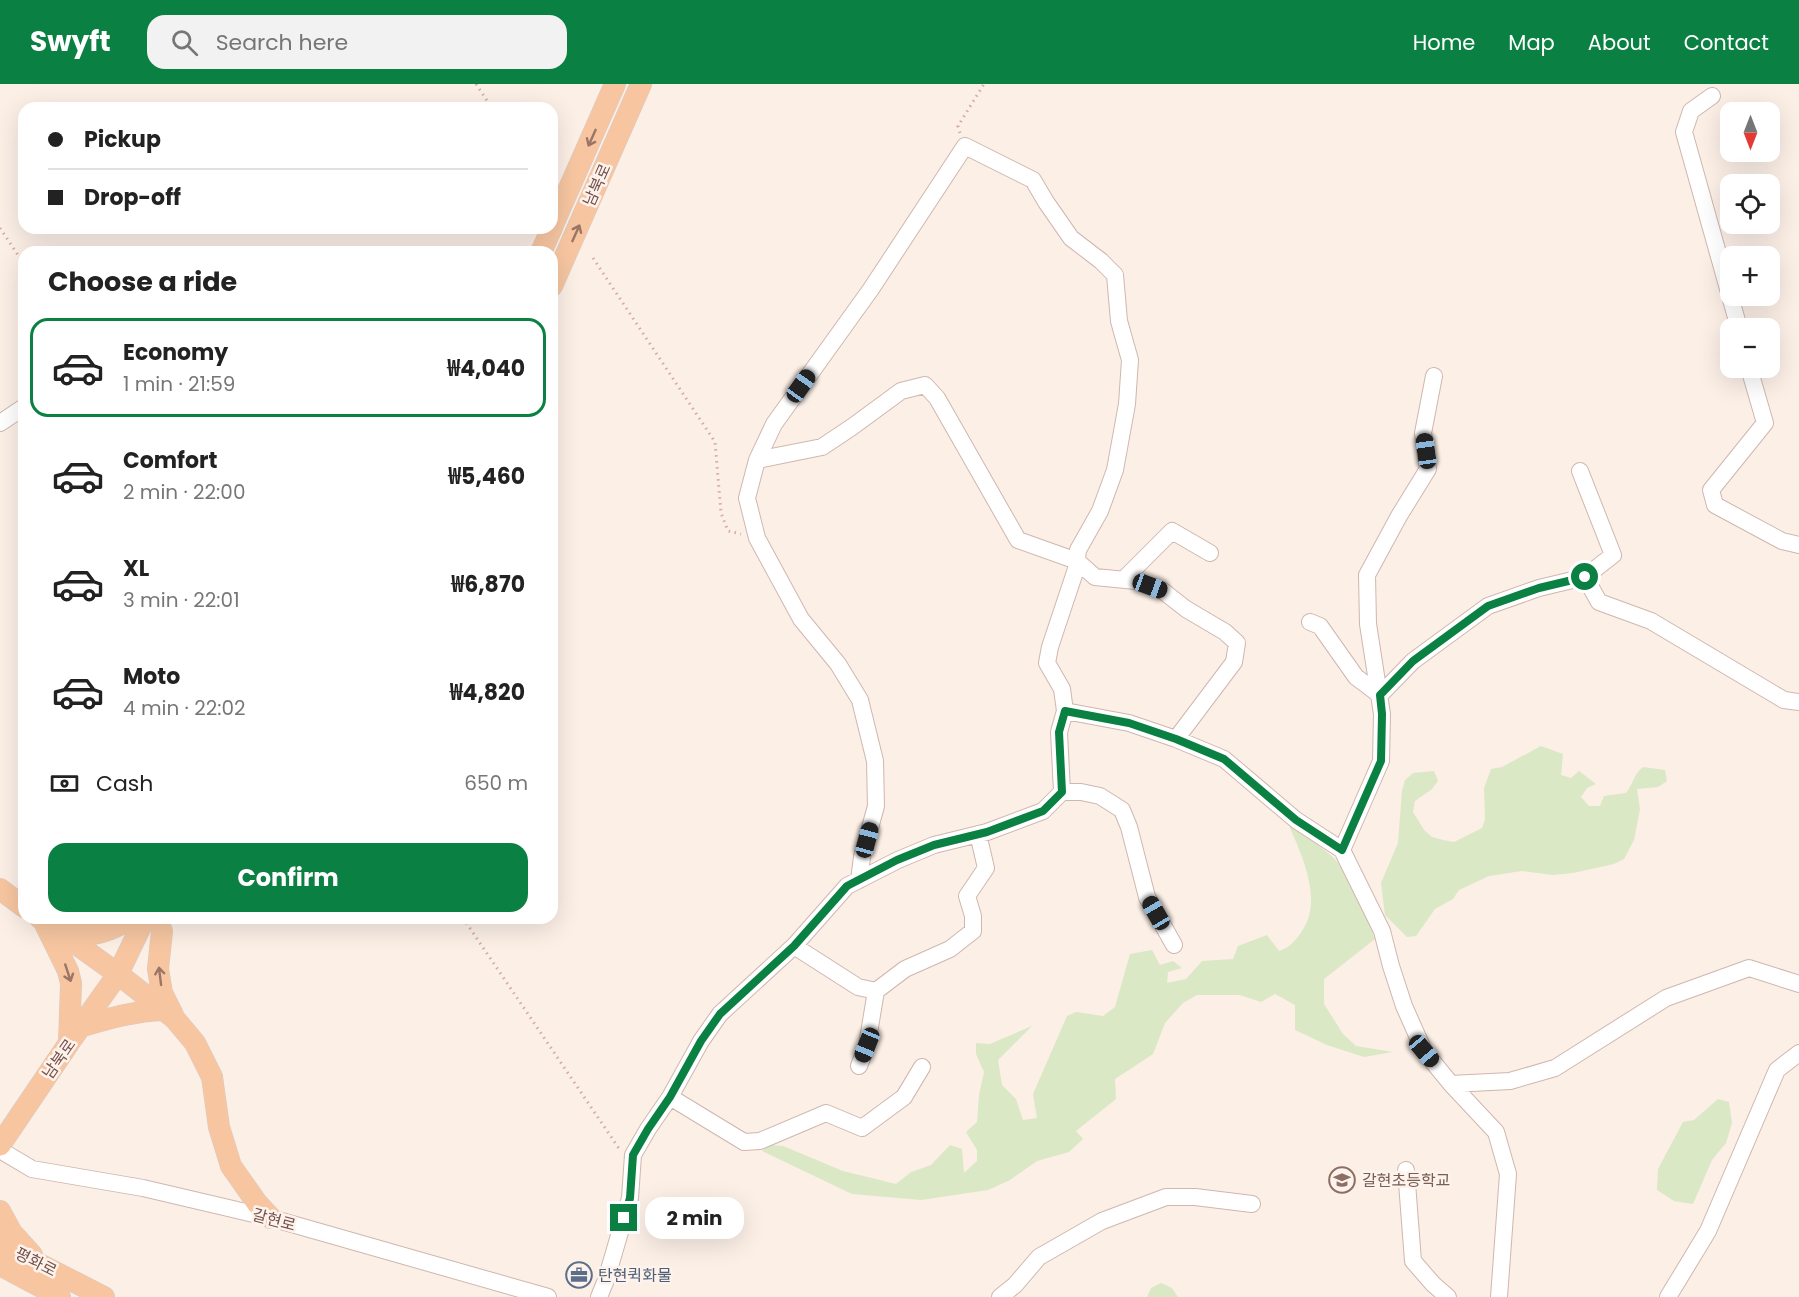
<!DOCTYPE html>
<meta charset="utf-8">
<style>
body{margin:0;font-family:Poppins,"Noto Sans KR",sans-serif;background:#f2f2f2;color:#222;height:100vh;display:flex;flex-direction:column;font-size:22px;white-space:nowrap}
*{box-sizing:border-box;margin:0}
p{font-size:20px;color:#767676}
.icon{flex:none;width:33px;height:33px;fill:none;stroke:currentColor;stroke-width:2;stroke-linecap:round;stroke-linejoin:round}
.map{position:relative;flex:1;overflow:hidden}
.details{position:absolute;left:18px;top:162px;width:540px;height:678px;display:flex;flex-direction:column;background:#fff;border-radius:18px;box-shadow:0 6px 24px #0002}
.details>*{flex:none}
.guide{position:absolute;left:18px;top:18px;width:540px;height:132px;border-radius:18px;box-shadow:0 6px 24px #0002;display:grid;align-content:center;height:132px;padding:0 30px;background:#fff}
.needle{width:39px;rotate:180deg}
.buttons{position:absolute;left:1720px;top:18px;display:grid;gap:12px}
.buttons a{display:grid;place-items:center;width:60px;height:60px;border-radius:12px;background:#fff;box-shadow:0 6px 24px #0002;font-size:30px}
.end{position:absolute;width:27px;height:27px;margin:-14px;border:8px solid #0b8043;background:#fff;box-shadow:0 0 0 3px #fff}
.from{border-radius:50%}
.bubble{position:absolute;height:42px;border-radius:18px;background:#fff;box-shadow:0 6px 24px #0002;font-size:20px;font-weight:700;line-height:42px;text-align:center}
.car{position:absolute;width:18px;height:36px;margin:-18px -9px;border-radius:8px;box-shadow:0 0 4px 2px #0007;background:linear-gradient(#222 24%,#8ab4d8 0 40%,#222 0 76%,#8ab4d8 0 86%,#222 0)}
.guide b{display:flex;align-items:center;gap:21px;height:57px;font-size:22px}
.guide b+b{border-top:2px solid #e0e0e0}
.guide i{width:15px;height:15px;background:#222}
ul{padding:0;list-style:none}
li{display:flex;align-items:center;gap:18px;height:99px;margin:0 12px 9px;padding:0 18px;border:3px solid transparent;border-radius:18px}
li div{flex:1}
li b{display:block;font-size:22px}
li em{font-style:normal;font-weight:700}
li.selected{border-color:#0b8043}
li>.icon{width:54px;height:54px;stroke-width:1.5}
h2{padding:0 30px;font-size:27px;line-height:72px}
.pay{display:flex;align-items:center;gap:15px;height:66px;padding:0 30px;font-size:22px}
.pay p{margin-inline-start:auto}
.action{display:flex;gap:12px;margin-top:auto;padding:12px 30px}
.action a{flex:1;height:69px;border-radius:18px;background:#0b8043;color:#fff;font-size:24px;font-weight:700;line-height:69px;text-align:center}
header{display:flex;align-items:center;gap:36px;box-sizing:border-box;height:84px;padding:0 30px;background:#0b8043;color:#fff}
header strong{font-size:28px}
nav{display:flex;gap:33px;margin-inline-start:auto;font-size:21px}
.search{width:420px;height:54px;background:#f2f2f2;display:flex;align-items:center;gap:15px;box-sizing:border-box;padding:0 21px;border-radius:18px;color:#767676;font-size:22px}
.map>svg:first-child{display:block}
</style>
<header>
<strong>Swyft</strong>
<div class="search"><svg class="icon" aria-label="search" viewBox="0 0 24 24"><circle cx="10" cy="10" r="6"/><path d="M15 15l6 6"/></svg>Search here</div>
<nav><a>Home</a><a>Map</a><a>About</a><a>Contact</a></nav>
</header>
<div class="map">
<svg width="1799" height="1213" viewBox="0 0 1799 1213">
<rect width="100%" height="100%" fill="#fbefe6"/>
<path fill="#dae8c5" d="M1541 662 1563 670 1561 691 1571 694 1579 687 1596 700 1587 704 1581 713 1589 722H1600L1604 712 1626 709C1634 699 1633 691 1643 683L1665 686 1667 697 1658 703 1637 705 1640 725 1634 756 1624 775 1614 780 1573 789 1553 791 1522 787 1489 792 1459 806 1453 815 1435 825 1416 852 1407 853 1385 831 1381 799 1398 759 1402 707 1405 696 1413 689 1434 687 1438 697 1432 705 1415 717 1413 728 1424 746 1432 753 1443 756 1454 758 1482 744 1485 735 1484 704 1491 685 1502 683Z
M1286 734 1335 775 1353 801 1375 855 1324 895V920L1343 950 1356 962 1393 968 1364 973 1327 961 1295 946V921L1275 910 1261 918 1240 911H1197L1183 919 1165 939 1153 970 1115 995 1116 1015 1076 1047 1083 1055 1069 1068 1037 1077 1010 1096 988 1106 921 1116 852 1110 762 1067 770 1061 783 1062 843 1087 896 1100 911 1088 931 1081 950 1061 962 1065 964 1089 977 1077V1066L966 1048 977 1038 979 1011 984 988 976 970V959L990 960 1032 942 998 976 1002 1001 1016 1015 1023 1036 1037 1034 1033 1010 1067 932 1076 928 1103 932 1115 923 1130 870 1152 866 1160 881 1173 877 1182 884 1168 888 1167 899 1186 895 1202 877 1233 875 1238 862 1267 851 1279 867C1290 863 1293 859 1300 850 1326 816 1300 769 1286 734Z
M1718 1015 1729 1018 1732 1039 1726 1059 1712 1076 1693 1120 1674 1117 1657 1106 1658 1085 1683 1038 1694 1036Z
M1161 1199 1172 1204 1178 1213H1147L1151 1204Z"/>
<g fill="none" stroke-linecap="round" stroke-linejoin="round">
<g stroke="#cfb7af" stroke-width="18">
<path id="minor" d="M1712 12 1691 27 1684 48 1739 244
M1749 284 1765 339 1711 406 1715 421 1782 457 1799 461
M1434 292 1423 349 1428 385 1399 432 1367 491 1368 540 1382 630 1381 677 1342 766 1382 847 1391 882 1404 922 1424 967 1451 1000 1496 1048 1508 1090 1499 1213
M0 339 24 323
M757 376 822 363 852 343 901 307 925 301 937 314 1018 456 1077 477 1095 493 1136 497 1163 507 1186 525 1225 548 1237 559 1234 578 1176 655
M1580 387 1613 471 1585 493 1599 518 1651 537 1784 616 1799 618
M1123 496 1172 447 1210 469
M1310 538 1320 542 1356 593 1380 611 1413 577 1488 522 1539 504 1585 493
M1065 627 1129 639 1176 655 1224 675 1296 736 1342 766
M1062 708H1081L1100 712 1122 726 1129 743 1147 813 1174 861
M794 862 858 903 876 907 905 885 950 865 973 847V832L967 812 986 784 978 750
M859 982 867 961 876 907
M1451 1000 1510 997 1555 984 1666 914 1749 884 1799 900
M670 1013 744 1058 760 1057 826 1029 862 1044 904 1013 922 983
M0 1066 32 1085 143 1104 271 1134 548 1213
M1406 1086 1413 1177 1433 1200 1448 1213
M599 1213 606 1196 630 1114 633 1071 648 1045 670 1013 701 957 720 930 794 862 847 802 898 776 934 761 987 748 1043 727 1062 708 1059 648 1065 627 1062 605 1047 579 1050 563 1076 485 1078 466 1100 427 1115 386 1127 320 1130 276 1119 237 1115 191 1101 177 1071 154 1046 118 1033 96 965 62 871 205 774 340 757 376 747 414 757 454 801 535 838 580 860 616 875 677 876 722 862 773 859 796
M1000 1213 1015 1201 1039 1173 1102 1137 1166 1113H1195L1252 1120
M1668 1213 1708 1147 1777 986 1799 969"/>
</g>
<g stroke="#d5cbc9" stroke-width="22">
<path id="major" d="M552 143 615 0
M541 168 552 144
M552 202 641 0
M0 805 24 823
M40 834 118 890 174 934 195 959 212 993 219 1043 231 1082 257 1119 271 1134
M45 840 68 887 71 899 69 959
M61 843C95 857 103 848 134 834
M162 847 158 885 162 909 173 931
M83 942C110 934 135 927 164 926
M0 1061 69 959 118 890 145 834
M0 1127 12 1149 32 1171
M0 1160 104 1213
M0 1181 60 1213"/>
</g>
<path stroke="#d4aba2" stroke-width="3" stroke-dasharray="1.5 4.5" stroke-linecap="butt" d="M476 0 492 24
M960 49 958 42 984 0
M0 144 24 180
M593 174 715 358 721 429 728 447 741 450
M463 834 620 1066"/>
<use href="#minor" stroke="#fff" stroke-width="16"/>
<use href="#major" stroke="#f7c6a1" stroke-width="21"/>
</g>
<defs><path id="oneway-shaft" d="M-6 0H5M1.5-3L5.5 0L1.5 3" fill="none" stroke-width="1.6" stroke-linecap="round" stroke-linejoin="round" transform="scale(1.5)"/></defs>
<g stroke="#9b7566">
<use href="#oneway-shaft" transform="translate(592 54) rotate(114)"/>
<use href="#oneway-shaft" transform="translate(576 149) rotate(-66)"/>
<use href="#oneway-shaft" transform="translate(68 889) rotate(72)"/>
<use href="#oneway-shaft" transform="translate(160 892) rotate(-97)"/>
</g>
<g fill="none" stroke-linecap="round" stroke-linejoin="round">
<path stroke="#0b8043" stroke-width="8" d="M624 1134 630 1114 633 1071 648 1045 670 1013 701 957 720 930 794 862 847 802 897 776 934 761 987 748 1043 727 1062 708 1059 648 1065 627 1129 639 1176 655 1224 675 1296 736 1342 766 1381 677 1382 630 1380 611 1413 577 1488 522 1539 504 1585 493"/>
</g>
<defs>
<g id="school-ring" transform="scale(1.35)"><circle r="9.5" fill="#fef3ec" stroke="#8d6e63" stroke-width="1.5"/><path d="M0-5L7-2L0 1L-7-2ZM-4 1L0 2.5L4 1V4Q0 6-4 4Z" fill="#8d6e63"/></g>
<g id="office-ring" transform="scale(1.35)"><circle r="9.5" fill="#fef3ec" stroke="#5c6f8a" stroke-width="1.5"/><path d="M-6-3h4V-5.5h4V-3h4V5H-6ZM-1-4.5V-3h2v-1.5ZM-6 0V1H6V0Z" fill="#5c6f8a"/></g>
</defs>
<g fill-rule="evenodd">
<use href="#school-ring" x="1342" y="1096"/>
<use href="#office-ring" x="579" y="1191"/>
</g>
<g text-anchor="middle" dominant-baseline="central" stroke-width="5" stroke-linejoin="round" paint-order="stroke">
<g font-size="16" fill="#73524c" stroke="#fef3ec">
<text transform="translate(597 101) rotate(-66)">남북로</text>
<text transform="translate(59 975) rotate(-55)">남북로</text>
<text transform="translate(274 1136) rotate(15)">갈현로</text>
<text transform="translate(36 1178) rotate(27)">평화로</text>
</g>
<g font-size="16" fill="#785e54" stroke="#fef3ec" text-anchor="start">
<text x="1362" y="1096">갈현초등학교</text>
</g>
<g font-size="16" fill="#4e5e75" stroke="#fef3ec" text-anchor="start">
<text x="598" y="1191">탄현퀵화물</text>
</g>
</g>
</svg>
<div class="buttons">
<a><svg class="needle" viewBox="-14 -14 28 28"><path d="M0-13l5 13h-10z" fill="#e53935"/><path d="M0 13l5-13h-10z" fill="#767676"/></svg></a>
<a><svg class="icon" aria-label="locate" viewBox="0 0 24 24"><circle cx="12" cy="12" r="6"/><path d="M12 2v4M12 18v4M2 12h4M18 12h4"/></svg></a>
<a>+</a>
<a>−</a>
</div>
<i class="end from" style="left:1585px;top:493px"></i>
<i class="end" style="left:624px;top:1134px"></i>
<div class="bubble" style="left:645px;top:1113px;width:99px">2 min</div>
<i class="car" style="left:801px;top:302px;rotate:35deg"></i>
<i class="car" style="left:1426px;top:367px;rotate:352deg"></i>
<i class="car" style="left:1150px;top:502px;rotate:110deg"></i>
<i class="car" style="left:867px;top:756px;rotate:15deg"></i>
<i class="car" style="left:1156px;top:829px;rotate:330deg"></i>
<i class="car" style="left:867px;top:961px;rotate:202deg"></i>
<i class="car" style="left:1424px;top:967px;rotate:140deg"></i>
<div class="guide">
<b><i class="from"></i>Pickup</b>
<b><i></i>Drop-off</b>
</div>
<section class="details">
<h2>Choose a ride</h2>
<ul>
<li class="selected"><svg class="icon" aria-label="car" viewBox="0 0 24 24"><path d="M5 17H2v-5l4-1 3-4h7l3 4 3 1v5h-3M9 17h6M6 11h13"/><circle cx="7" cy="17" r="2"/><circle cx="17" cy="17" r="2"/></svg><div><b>Economy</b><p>1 min · 21:59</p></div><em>₩4,040</em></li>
<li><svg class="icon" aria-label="car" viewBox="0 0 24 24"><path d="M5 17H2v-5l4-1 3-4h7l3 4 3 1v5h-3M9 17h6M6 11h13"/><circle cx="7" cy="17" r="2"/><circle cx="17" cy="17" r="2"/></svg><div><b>Comfort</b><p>2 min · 22:00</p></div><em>₩5,460</em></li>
<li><svg class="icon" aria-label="car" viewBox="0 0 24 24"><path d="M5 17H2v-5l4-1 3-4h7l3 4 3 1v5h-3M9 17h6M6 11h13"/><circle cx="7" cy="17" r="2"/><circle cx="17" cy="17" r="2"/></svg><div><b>XL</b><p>3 min · 22:01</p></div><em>₩6,870</em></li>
<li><svg class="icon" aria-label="car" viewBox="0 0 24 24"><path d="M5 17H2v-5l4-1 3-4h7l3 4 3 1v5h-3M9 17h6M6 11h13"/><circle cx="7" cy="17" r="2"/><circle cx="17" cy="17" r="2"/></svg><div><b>Moto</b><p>4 min · 22:02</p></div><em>₩4,820</em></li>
</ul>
<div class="pay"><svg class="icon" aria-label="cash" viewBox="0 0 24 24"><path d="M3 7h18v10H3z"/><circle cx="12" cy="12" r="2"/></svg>Cash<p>650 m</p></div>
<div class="action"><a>Confirm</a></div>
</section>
</div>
